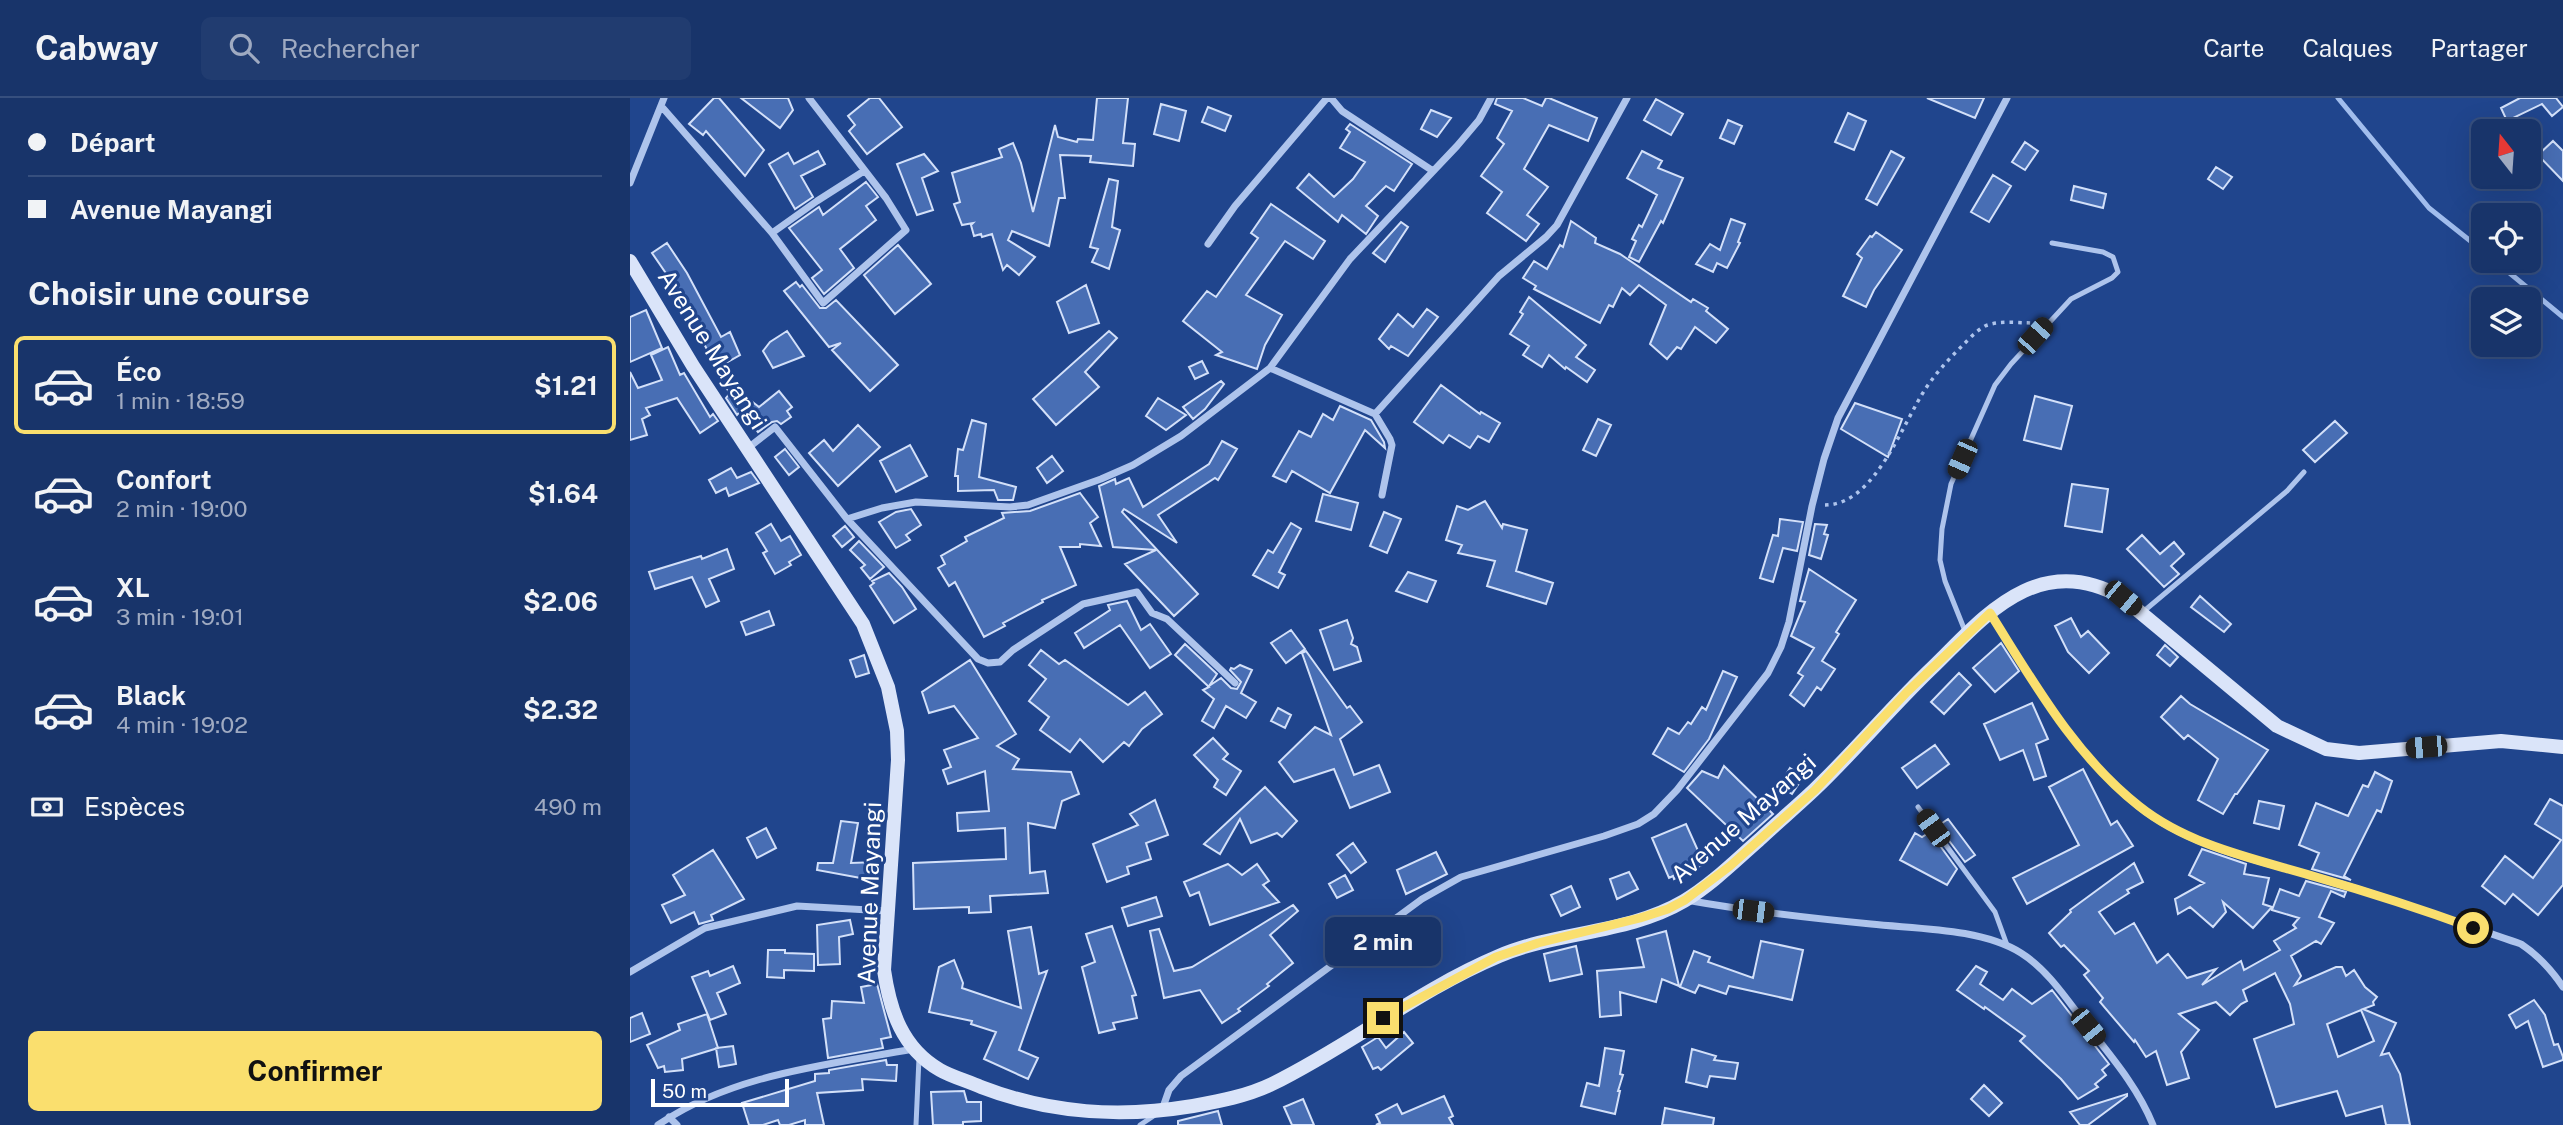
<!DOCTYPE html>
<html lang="fr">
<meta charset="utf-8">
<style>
body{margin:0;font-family:"Public Sans",sans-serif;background:#213c70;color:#f1f3f6;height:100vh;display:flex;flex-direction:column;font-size:26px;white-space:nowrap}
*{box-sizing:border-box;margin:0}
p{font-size:23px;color:#9faac1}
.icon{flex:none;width:38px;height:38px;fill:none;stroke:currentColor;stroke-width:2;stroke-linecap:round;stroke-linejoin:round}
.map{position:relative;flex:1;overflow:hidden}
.panel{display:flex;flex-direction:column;background:#18346a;width:630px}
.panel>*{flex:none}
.guide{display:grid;align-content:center;height:154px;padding:0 28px;background:#18346a}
.needle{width:46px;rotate:343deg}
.buttons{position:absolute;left:1841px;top:21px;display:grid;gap:14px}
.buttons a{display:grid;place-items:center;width:70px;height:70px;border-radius:10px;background:#18346a;box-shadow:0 7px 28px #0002,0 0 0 2px #364f7e;font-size:35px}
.scale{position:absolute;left:21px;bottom:18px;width:138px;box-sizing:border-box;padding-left:7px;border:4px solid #fff;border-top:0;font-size:19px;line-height:24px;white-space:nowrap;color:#fff;-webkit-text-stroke:5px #20458d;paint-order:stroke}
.end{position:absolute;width:32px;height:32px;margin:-16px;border:9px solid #fadf6e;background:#111;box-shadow:0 0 0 4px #111}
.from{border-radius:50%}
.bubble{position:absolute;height:49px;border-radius:10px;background:#18346a;box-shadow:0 7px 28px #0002,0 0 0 2px #364f7e;font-size:23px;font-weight:700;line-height:49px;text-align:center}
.car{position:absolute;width:21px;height:42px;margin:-21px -10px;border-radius:9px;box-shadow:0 0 5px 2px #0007;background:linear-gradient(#222 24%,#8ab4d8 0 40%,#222 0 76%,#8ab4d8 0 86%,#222 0)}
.guide b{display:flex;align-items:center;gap:24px;height:66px;font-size:26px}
.guide b+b{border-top:2px solid #364f7e}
.guide i{width:18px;height:18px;background:#f1f3f6}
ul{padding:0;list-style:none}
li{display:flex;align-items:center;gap:21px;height:98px;margin:0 14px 10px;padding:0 14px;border:4px solid transparent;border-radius:10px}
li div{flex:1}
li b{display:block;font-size:26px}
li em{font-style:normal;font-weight:700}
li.current{border-color:#fadf6e}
li>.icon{width:63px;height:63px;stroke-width:1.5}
h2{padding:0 28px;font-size:32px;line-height:84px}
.pay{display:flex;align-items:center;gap:18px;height:77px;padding:0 28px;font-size:26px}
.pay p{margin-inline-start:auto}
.cta{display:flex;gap:14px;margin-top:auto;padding:14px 28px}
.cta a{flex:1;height:80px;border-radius:10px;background:#fadf6e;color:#111;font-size:28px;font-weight:700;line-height:80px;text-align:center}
header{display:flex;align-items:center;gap:42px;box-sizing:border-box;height:98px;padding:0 35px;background:#18346a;border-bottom:2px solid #364f7e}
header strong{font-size:33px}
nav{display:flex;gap:38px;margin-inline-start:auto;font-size:24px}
.search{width:490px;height:63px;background:#213c70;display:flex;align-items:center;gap:18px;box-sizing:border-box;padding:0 24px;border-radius:10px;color:#9faac1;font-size:26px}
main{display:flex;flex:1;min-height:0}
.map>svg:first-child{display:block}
</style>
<header>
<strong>Cabway</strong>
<div class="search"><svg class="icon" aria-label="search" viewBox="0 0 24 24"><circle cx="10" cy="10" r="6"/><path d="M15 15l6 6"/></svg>Rechercher</div>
<nav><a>Carte</a><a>Calques</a><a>Partager</a></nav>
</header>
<main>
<section class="panel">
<div class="guide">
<b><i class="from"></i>Départ</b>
<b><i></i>Avenue Mayangi</b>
</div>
<h2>Choisir une course</h2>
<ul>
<li class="current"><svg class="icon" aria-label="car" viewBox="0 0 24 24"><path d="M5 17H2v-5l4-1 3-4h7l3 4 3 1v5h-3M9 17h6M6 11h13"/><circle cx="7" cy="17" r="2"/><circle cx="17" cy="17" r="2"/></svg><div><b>Éco</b><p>1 min · 18:59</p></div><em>$1.21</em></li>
<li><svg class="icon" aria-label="car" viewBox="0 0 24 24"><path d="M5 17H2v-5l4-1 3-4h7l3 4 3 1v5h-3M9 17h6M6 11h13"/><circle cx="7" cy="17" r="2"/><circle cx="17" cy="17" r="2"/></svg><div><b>Confort</b><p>2 min · 19:00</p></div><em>$1.64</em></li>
<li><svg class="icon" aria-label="car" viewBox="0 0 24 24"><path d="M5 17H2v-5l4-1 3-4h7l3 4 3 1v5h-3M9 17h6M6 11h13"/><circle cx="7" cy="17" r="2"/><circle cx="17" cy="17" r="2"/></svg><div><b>XL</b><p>3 min · 19:01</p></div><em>$2.06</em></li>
<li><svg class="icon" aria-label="car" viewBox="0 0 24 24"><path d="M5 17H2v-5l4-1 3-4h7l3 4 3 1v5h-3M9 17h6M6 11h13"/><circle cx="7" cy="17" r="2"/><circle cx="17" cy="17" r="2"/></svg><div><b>Black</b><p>4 min · 19:02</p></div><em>$2.32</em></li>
</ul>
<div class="pay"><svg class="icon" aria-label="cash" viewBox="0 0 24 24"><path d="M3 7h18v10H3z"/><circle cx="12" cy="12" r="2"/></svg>Espèces<p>490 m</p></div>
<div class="cta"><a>Confirmer</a></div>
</section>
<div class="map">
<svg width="1933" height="1027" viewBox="0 0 1933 1027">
<rect width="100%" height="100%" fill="#20458d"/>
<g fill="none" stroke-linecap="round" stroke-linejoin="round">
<path stroke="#a1bded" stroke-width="5" d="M1708 0 1799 110 1853 153
M1865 163 1933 219"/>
</g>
<path fill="#486eb4" stroke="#d3e0f9" stroke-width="2" fill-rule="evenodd" d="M84 0H89L134 52 115 78 76 33 73 37 59 26Z
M111 0H158L163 12 150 30Z
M240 0H249L272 29 237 56 219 33 225 27 218 18Z
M467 0H498L493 45 505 46 503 68 460 64 461 58 430 57 435 100H429L419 148 382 133 378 142 405 159 389 177 377 167 373 172 362 136 352 139 351 136 344 138 341 127 343 125 332 127 324 106 330 104 322 75 372 59 369 51 383 45 391 65 403 114 425 27 428 39 447 44 448 41 463 42Z
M867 0H893L912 8 916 0H919L967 20 958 43 919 27 894 71 918 89 897 117 909 126 896 143 857 115 872 94 851 78 874 46 867 40 882 13 865 6Z
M1297 0H1354L1345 20Z
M1890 0H1926L1933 9 1922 18 1912 6 1877 23 1871 10Z
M1026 1 1053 16 1041 37 1014 22Z
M531 6 556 13 549 43 524 36Z
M578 9 601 18 595 33 572 24Z
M801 12 821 20 807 39 791 31Z
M1218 15 1236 23 1224 52 1205 44Z
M1098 22 1112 28 1104 46 1090 40Z
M720 26 782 66 764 93 756 88 736 108 748 118 736 136 712 117 708 124 667 90 679 76 704 99 723 81 735 64 710 50 720 34 716 31Z
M1923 43 1933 53V83L1908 57Z
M1395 44 1408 53 1395 72 1382 64Z
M188 53 195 66 171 78 183 99 165 111 139 66 158 55 164 66Z
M1012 53 1032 63 1028 70 1053 80 1033 125 1031 123 1009 164 999 159 1006 143 1002 141 1009 127 1012 129 1027 97 997 80Z
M1261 53 1274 60 1247 107 1236 101Z
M294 56 308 73 292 80 303 112 287 117 267 66Z
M1586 69 1602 79 1593 91 1578 81Z
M1363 77 1381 88 1359 124 1341 114Z
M479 81 488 83 482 129 490 132 479 171 462 164 468 151 460 149Z
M236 84 248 99 236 108 246 122 210 151 224 170 194 196 182 180 192 172 159 130 189 109 193 117Z
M1444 88 1476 96 1473 110 1441 102Z
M641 106 695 143 683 161 655 143 616 197 652 217 635 247 627 271 586 257 592 254 553 223 577 193 586 199 628 140 621 135Z
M1101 121 1115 126 1108 144 1110 145 1097 170 1087 165 1083 174 1066 166 1080 146 1090 152Z
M941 123 966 140 965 145 990 156 1061 204 1063 201 1078 210 1076 213 1098 231 1086 245 1065 229 1051 251 1047 249 1037 261 1020 246 1036 207 1009 187 1000 197 992 190 983 209 979 207 970 225 904 191 906 188 893 180 904 163 917 171 930 147 933 149Z
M771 124 778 129 755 164 743 155Z
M1246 134 1272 152 1244 192 1236 209 1213 198 1232 160 1227 156 1240 138 1242 139Z
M37 145 57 175 91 239 100 234 110 257 87 270 52 205 55 203 22 155Z
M268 147 301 186 265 216 234 177Z
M166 184 170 189 172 187 190 210H196L206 202 268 267 240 293 202 252 211 245 199 249 154 193Z
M456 187 469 225 439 235 427 204Z
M899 199 956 247 946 259 965 272 957 284 936 269 935 271 919 257 912 269 893 257 899 248 880 236 893 216 890 214Z
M797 211 808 219 778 258 761 248 759 251 749 241 768 216 783 229Z
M16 212 32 250 0 264V219Z
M157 233 174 258 143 270 133 253 140 244Z
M479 233 487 240 455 274 469 289 426 327 403 301Z
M38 249 50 277 54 275 80 319 83 316 88 323 70 335 47 300 16 310 20 317 12 321 17 337 0 342V274L8 290 32 282 21 257Z
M572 263 578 275 565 281 559 269Z
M591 283 594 286 575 311 563 321 553 309Z
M97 284 129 309 149 293 162 309 157 313 161 319 151 326 147 323 142 324 128 334 112 312 107 317 96 300 100 295 94 287Z
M811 287 850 316 851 314 870 325 859 344 848 338 840 350 819 337 813 345 784 324Z
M1405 298 1442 308 1431 351 1394 342Z
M528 300 556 317 536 332 516 318Z
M1225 305 1272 321 1258 359 1211 331Z
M710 308 741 322 754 344 755 350 735 332 700 395 662 373 656 384 643 378 669 333 681 339 693 316 703 322Z
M968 321 981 327 966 358 953 352Z
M342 322 356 326 349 379 386 389 383 402H368L364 392 328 393V378H325L328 351 333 352Z
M1705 323 1717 335 1685 364 1673 352Z
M228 327 250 349 208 388 179 355 194 342 203 353Z
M592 343 607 351 588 382 585 380 528 417 547 445 494 411 492 414 568 496 544 518 495 466 526 452 483 449 469 388 485 381 486 386 499 380 513 409 579 366Z
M280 347 297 378 266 394 250 363Z
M155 351 169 369 159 377 145 359Z
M422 358 433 373 417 385 407 370Z
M101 370 107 380 121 374 129 385 99 398 96 390 86 395 79 382Z
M1442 386 1478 391 1472 434 1435 428Z
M450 395 468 419 460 425 471 448 450 446V449H430L446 487 412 502 413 504 373 525 375 528 354 539 325 484 319 488 308 470 315 466 311 458 337 443 335 439 374 420 372 415 400 413Z
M693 396 728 405 721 432 686 423Z
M855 403 872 430 873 426 897 432 886 473 923 485 916 506 857 488 865 463 828 455 832 447 816 442 827 408 838 412Z
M281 411 291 427 276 437 280 442 266 450 249 424 266 414Z
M754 414 771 421 757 455 740 448Z
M1150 421 1173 424 1167 453 1153 450 1143 484 1130 480 1143 437 1148 438Z
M661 425 671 431 649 474 655 477 648 490 623 477 638 452 643 455Z
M141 426 151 443 160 438 171 457 159 464 161 467 145 476 133 455 137 453 126 435Z
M1185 426 1197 427 1194 436 1198 437 1191 461 1179 457Z
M215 428 224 439 212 449 203 438Z
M1512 437 1530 456 1544 444 1554 456 1541 468 1549 476 1534 489 1497 451Z
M229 443 254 469 240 481 231 470 235 467 220 452Z
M97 451 104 471 79 481 89 503 76 509 62 479 25 491 19 474 71 458 72 461Z
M1179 471 1226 502 1206 534 1209 536 1192 563 1205 571 1191 592 1187 589 1174 608 1160 597 1173 578 1168 575 1184 550 1161 538 1175 504 1170 503Z
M778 474 806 483 797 504 766 493Z
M259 475 272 489 286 511 264 525 240 488 244 485 242 483Z
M1570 498 1601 526 1594 534 1561 509Z
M497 503 511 532 520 526 541 556 520 570 490 527 454 550 445 535 480 512 478 507Z
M139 513 144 527 116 537 111 524Z
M1441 520 1451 539 1458 533 1479 555 1459 575 1438 554 1425 528Z
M717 522 723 540 721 546 727 549 731 563 704 572 690 532Z
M661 532 675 551 656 565 641 545Z
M1371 545 1389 573 1365 594 1343 570Z
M555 546 587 576 579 588 591 580 601 590 607 591 611 584 600 572 601 570 604 571 610 567 622 572 611 595 626 604 616 620 596 608 584 630 572 623 584 601 573 592 579 589 545 557Z
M1535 547 1548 559 1540 568 1527 557Z
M411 552 429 566 435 562 498 607 515 594 532 616 512 631 499 648 494 644 473 664 450 641 440 654 410 632 419 619 399 603 416 581 399 567Z
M676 553 717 610 720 608 732 624 710 641 724 677 749 667 760 694 720 710 704 671 664 684 649 664 685 629 701 637 672 555Z
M234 557 239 575 226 579 220 562Z
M340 562 386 636 367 648 389 661 383 671 441 674 449 696 432 703 425 730 398 725 400 775 415 773 418 795 360 798 361 814 339 815V809L284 811 283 765 376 761 375 730 328 733 327 715 359 713 355 673 318 686 313 672 321 669 314 652 348 640 324 608 299 615 292 594Z
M1093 573 1107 579 1079 641 1054 674 1023 656 1038 630 1049 636 1058 624 1061 626 1072 609 1076 612Z
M1329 575 1341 587 1314 616 1301 604Z
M1551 598 1560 606 1638 652 1607 696H1605L1593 716 1568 702 1588 661 1558 637 1554 641 1531 619Z
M1402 605 1418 641 1406 646 1416 678 1404 682 1393 652 1370 662 1354 626Z
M648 610 661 617 655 630 641 623Z
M583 640 598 656 593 661 611 673 596 697 584 689 588 682 564 657Z
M1305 647 1319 666 1287 690 1272 670Z
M1094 668 1143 716 1113 743 1057 690 1072 673 1088 680Z
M1160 670 1173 679 1162 696 1149 688Z
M1453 671 1481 727 1487 723 1503 748 1397 806 1383 780 1449 747 1419 689Z
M1745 674 1762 683 1751 714 1747 712 1714 778 1721 782 1682 771 1689 755 1669 747 1686 705 1718 718 1733 687 1738 689Z
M635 689 667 723 652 739 647 735 621 745 610 721 590 756 574 746Z
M1920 701 1933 708V787L1908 817 1883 796 1875 806 1852 788 1875 758 1903 780 1931 742 1905 726Z
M525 702 538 737 516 745 521 761 497 769 499 776 477 784 463 746 508 727 500 716Z
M1629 703 1654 708 1649 731 1624 725Z
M1318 721 1345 757 1335 764 1308 728Z
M211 723 228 725 221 765 247 764V783L187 772 188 765H203Z
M1056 726 1074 766 1044 781 1043 778 1039 780 1022 740Z
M136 730 146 750 127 760 117 740Z
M1300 734 1327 771 1317 787 1270 762 1285 735 1292 739Z
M723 745 736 764 721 775 707 757Z
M1572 751 1616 766 1614 776 1639 780 1633 806 1642 809 1623 830 1593 804 1596 814 1583 829 1560 809 1548 816 1545 801 1574 785 1559 777Z
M83 752 114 801 81 817 83 822 69 826 64 814 41 825 32 807 55 797 43 777Z
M806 754 817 776 776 796 767 772Z
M1504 765 1513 784 1497 792 1499 795 1469 814 1485 836 1504 825 1527 865 1538 856 1557 880 1586 871 1572 887 1611 863 1614 872 1650 852 1644 843 1666 830 1663 827 1669 820 1642 812 1650 791 1669 798 1676 783 1716 794 1714 799 1701 793 1689 819 1704 825 1691 846 1686 843 1661 858 1671 878 1665 887 1706 869H1712L1716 878 1724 872 1735 889 1747 899 1743 904 1744 907 1733 911 1766 925 1751 957 1759 955 1770 976 1780 1027H1756L1752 1008 1716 1018 1707 993 1646 1009 1624 941 1664 926 1660 906 1645 875 1613 892 1617 903 1611 906 1600 917 1586 904 1549 916 1569 932 1551 954 1559 980 1537 987 1526 953 1516 959 1505 942 1504 944 1470 904 1473 900 1454 877 1459 873 1434 847 1431 849 1419 835 1441 814 1440 812ZM1731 912 1744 943 1708 959 1697 926Z
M598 766 612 777 627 766 639 783 633 787 649 804 580 827 569 794 560 798 554 784Z
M999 774 1008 791 987 801 980 781Z
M715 777 723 792 707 800 699 786Z
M941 788 950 809 931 818 921 797Z
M526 799 532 818 498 828 492 810Z
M663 807 668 813 640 837 663 865 637 886 639 888 608 911 610 913 592 925 570 892 534 900 520 833 529 831 544 873 562 869Z
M220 822 223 836 209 839 210 866 188 867 187 827Z
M482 828 506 897 502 898 507 920 483 925 485 931 469 935 452 869 465 864 456 836Z
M401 829 409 876 417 873 389 952 408 960 398 981 354 961 366 934 341 926 342 923 299 914 309 869 324 862 333 885 332 890 391 910 378 833Z
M1036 833 1049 888 1032 881 1026 904 990 894 991 917 970 919 967 873 1014 869 1007 841Z
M1131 843 1173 852 1162 902 1099 888 1096 896 1069 887 1065 895 1050 889 1064 853 1080 859 1078 864 1123 880Z
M946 848 952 876 920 883 914 856Z
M138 852H155V855L184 856V873L154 872V880L137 879Z
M103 868 110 885 87 895 96 916 80 922 62 879 78 873 80 878Z
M1346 868 1357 874 1350 886 1373 902 1382 891 1402 906 1422 892 1479 966 1472 972 1476 977 1465 986 1468 989 1448 1001 1431 981 1390 943 1395 938 1355 909 1354 911 1327 892Z
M247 886 261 939 251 941 253 950 198 960 193 921 201 920 202 903 234 905 231 889Z
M1904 902 1915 917 1924 947 1928 946 1933 959V962L1913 969 1898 923 1886 930 1879 917Z
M12 915 20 936 0 944V920Z
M77 916 88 950 52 961 53 972 35 974 34 968 28 970 17 947 50 932 48 926Z
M774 934 783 945 751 972 748 969 743 971 732 949 748 939 756 950Z
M103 948 106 966 89 969 86 950Z
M975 950 994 953 990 976 993 977 988 993H990L985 1016 951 1008 957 985 969 988Z
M1062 951 1086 958 1084 962 1108 965 1105 981 1080 978 1077 989 1056 984Z
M256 962 257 967H267L266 983 232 981 233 992 187 995 194 1027H175V1022L159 1027H150L148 1022 133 1027H119L112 1005 185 983V976L199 975V972Z
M1354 987 1372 1005 1359 1018 1341 1001Z
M334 993 337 1004H351V1023L333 1024V1027H303L301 994Z
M1497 996V998L1458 1027H1450L1440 1014Z
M814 998 823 1018 819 1020 823 1027H746L750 1025 746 1017 767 1006 772 1016Z
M673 1001 684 1027H662L654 1009Z
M1035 1010 1084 1020 1083 1027H1032Z
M588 1013 592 1027H548V1023Z"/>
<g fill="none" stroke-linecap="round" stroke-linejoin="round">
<path stroke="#aec4ec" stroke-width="3.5" stroke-dasharray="3.5 5" stroke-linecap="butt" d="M1195 407C1245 407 1272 326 1296 290 1306 275 1318 262 1331 249 1338 242 1346 233 1355 228 1370 222 1388 225 1403 225"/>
<path stroke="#aec4ec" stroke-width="5" d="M1514 513 1657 393 1674 374
M1335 533 1315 483 1310 462 1312 431 1321 386 1365 287 1381 266 1441 201 1482 180 1488 174 1483 159 1473 154 1422 145
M1288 709 1365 814 1377 847
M286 1027 289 960
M510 1027 525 1017"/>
<path stroke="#aec4ec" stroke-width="7" d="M701 0 712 13 803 73
M32 9 142 135 193 205 276 132 256 100 179 0
M0 85 34 0
M142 135 187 103 234 73
M578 146 605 108 697 0
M640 270 745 316 760 341 762 347 752 397
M745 316 869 178 916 139 927 127 997 0
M118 350 145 329 217 421 348 561 358 565 370 564 383 552 453 506 507 494 522 515 537 521 605 585
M217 421 252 410 286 404 380 409 398 407 471 381 503 367 551 338 640 270 720 161 827 48 849 22 861 0
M1360 516C1404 584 1444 656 1508 708 1566 754 1646 766 1715 787 1774 805 1832 826 1891 846 1909 858 1921 871 1933 889
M1056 802C1117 813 1179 820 1241 826 1287 831 1351 830 1391 855 1420 873 1441 908 1462 934 1485 963 1509 992 1523 1027
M0 874 75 830 167 808 257 813
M532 1012 539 992 551 978 792 801 831 779 974 738 1008 726 1024 716 1047 692 1138 575 1151 549 1159 524 1182 408 1194 361 1208 320 1377 0
M39 1019 47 1027
M28 1027C102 976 197 967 283 951"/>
<path stroke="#dae4f9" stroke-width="14" d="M0 163 63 268 233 526 258 589 267 633 268 662 254 872C260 913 272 950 310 972 322 979 338 983 351 989 421 1016 490 1020 563 1008 590 1003 617 998 642 986 720 948 788 892 869 858 927 833 998 836 1054 803 1081 787 1105 763 1129 742 1147 725 1166 709 1184 692 1225 653 1262 608 1303 569 1331 542 1358 510 1394 493 1428 477 1462 482 1493 500L1647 628 1696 651 1729 655 1871 643 1933 649"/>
</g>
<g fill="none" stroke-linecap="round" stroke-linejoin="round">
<path stroke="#fadf6e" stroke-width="9" d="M753 920 866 859 908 845 1010 820 1038 811 1055 802 1100 768 1185 692 1277 594 1360 515C1403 583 1444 657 1509 708 1559 748 1626 761 1686 779 1738 794 1791 811 1843 830"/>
</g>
<g text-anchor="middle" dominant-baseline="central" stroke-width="6" stroke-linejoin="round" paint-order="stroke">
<g font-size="24" fill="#fff" stroke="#20458d">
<text transform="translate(83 251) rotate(58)">Avenue Mayangi</text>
<text transform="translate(1113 720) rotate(-41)">Avenue Mayangi</text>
<text transform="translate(239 795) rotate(-88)">Avenue Mayangi</text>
</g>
</g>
</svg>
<div class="buttons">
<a><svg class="needle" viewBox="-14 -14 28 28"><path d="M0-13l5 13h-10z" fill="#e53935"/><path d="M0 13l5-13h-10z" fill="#9faac1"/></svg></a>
<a><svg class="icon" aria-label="locate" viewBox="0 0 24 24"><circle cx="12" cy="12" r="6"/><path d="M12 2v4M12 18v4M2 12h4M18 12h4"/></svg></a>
<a><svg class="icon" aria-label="layers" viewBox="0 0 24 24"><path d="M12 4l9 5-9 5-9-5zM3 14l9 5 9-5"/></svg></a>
</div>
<div class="scale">50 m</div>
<i class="end from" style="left:1843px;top:830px"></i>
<i class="end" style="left:753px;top:920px"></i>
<div class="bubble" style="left:695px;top:819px;width:116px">2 min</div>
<i class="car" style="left:1405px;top:238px;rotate:42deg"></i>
<i class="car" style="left:1332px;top:361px;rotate:204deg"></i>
<i class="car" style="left:1493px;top:500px;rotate:130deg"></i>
<i class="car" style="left:1796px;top:649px;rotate:265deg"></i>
<i class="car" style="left:1303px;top:730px;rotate:324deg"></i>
<i class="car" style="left:1123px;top:813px;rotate:97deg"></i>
<i class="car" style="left:1458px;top:929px;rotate:141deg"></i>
</div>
</main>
